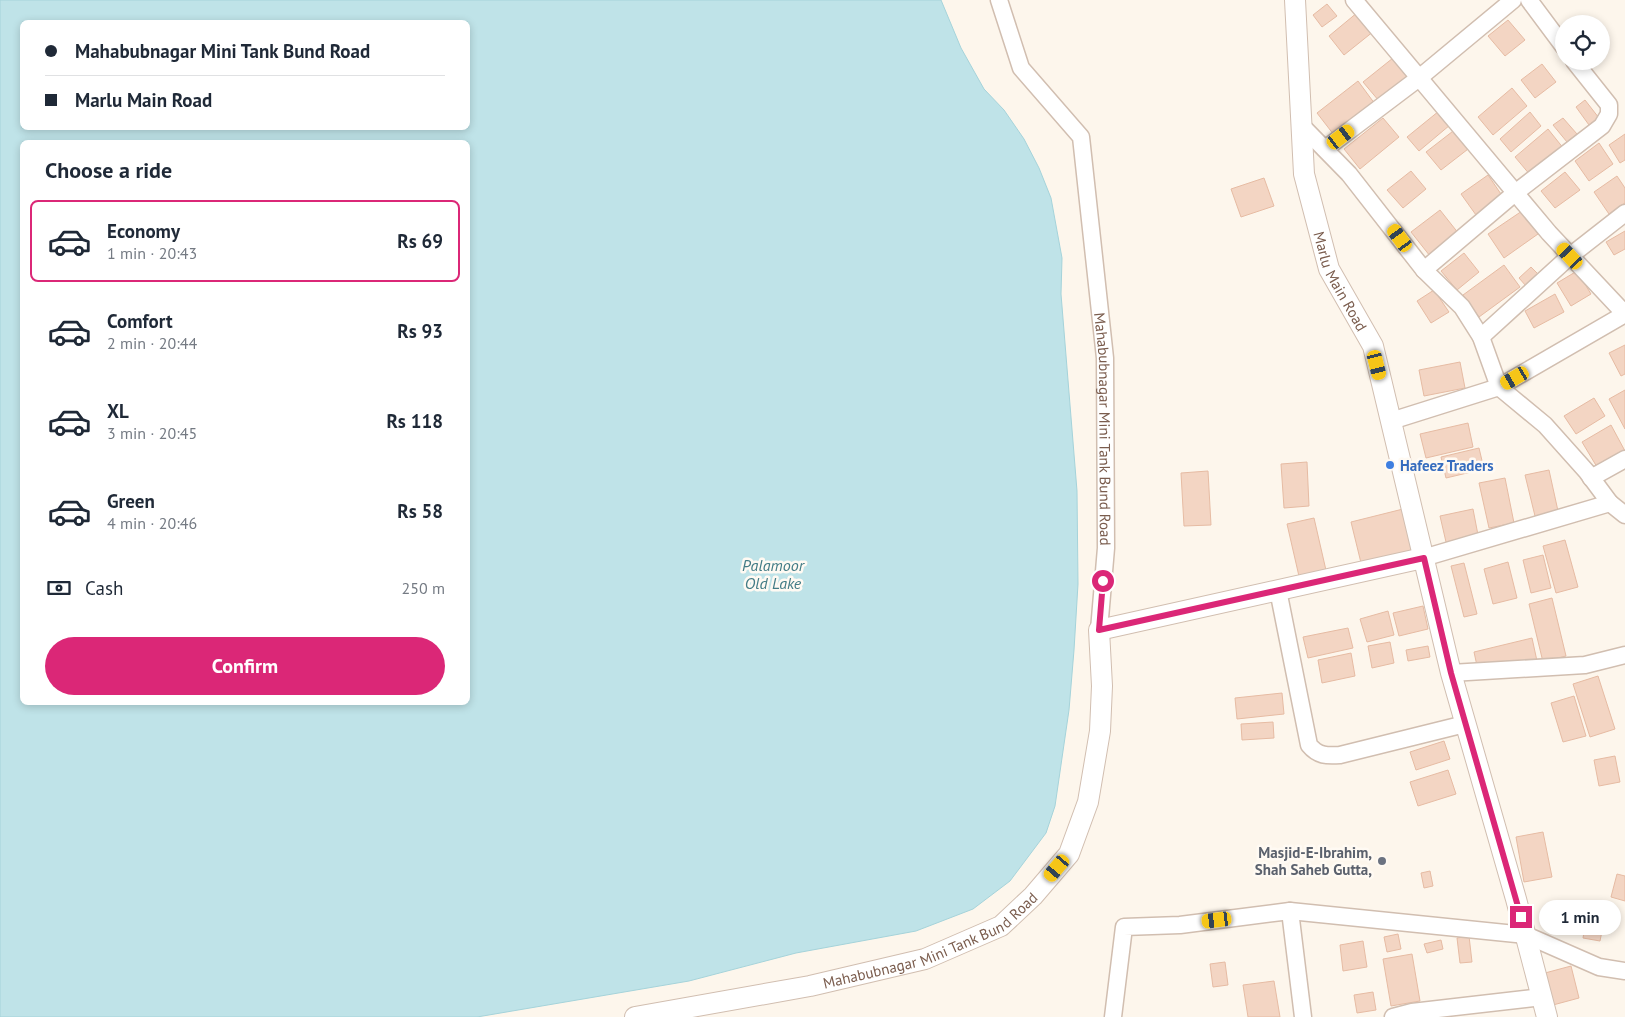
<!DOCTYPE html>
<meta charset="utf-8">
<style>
body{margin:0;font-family:"PT Sans",sans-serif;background:#f2f2f3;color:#1f2937;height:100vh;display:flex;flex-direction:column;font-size:19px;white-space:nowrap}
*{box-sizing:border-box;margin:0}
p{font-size:16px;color:#747a83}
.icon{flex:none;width:28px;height:28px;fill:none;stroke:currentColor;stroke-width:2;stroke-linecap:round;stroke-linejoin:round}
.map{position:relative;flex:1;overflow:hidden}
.panel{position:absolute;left:20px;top:140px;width:450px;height:565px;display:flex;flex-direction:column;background:#fff;border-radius:8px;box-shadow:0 2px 8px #0003}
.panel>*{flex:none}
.hud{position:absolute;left:20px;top:20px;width:450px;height:110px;border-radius:8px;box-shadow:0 2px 8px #0003;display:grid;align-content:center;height:110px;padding:0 25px;background:#fff}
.controls{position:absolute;left:1555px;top:15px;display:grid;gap:10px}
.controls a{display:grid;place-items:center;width:55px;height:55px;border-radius:50%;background:#fff;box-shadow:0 2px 8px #0003;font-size:25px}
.end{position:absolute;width:22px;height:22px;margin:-11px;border:6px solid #db2777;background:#fff;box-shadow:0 0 0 2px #fff}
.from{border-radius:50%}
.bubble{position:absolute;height:35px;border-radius:18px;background:#fff;box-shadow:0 2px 8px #0003;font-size:16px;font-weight:700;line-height:35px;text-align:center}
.car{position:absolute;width:15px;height:30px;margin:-15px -8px;border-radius:6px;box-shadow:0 0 4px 1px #0007;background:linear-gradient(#f5c518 24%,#345 0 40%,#f5c518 0 76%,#345 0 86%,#f5c518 0)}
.hud b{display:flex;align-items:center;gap:18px;height:48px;font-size:19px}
.hud b+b{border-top:1px solid #e0e1e3}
.hud i{width:12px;height:12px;background:#1f2937}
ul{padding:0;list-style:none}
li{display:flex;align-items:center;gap:15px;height:82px;margin:0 10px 8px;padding:0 15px;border:2px solid transparent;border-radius:8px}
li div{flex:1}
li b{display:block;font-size:19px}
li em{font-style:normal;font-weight:700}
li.on{border-color:#db2777}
li>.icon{width:45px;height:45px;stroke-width:1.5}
h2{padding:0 25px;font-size:22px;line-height:60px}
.pay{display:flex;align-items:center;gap:12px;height:55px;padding:0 25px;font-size:19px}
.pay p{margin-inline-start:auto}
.button{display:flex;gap:10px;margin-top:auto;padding:10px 25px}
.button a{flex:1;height:58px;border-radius:30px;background:#db2777;color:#fff;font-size:20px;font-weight:700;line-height:58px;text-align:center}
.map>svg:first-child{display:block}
</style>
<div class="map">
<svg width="1625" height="1017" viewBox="0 0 1625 1017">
<rect width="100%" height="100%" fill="#fdf6ec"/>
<path fill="#bfe3e8" stroke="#a5d3da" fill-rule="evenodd" d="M0 0H941L961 48 984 89 1004 110 1024 139 1039 168 1051 198 1062 258 1061 294 1077 491 1078 584 1074 650 1069 710 1055 806 1046 833 1010 881 973 909 916 931 796 953 689 981 477 1017H0ZM22 22H468V128H22ZM22 142H468V702H22Z"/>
<path fill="#f3d5c3" stroke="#e6bba3" d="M1327 4 1337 16 1322 27 1313 15Z
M1358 12 1374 31 1344 55 1329 36Z
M1508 20 1525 40 1505 56 1488 36Z
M1393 58 1409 77 1379 101 1363 82Z
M1542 64 1556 82 1535 98 1521 80Z
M1358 81 1375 104 1334 135 1317 113Z
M1512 88 1527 106 1493 135 1478 117Z
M1585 100 1599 118 1589 125 1576 107Z
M1439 111 1450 125 1419 151 1407 137Z
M1530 112 1541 126 1511 152 1500 139Z
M1383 118 1399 137 1360 169 1344 149Z
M1563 118 1577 134 1567 142 1553 125Z
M1457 128 1472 146 1441 170 1426 152Z
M1548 129 1564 149 1531 176 1515 157Z
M1625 134V160L1620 163 1609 145Z
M1599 143 1613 164 1589 181 1575 161Z
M1411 171 1426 189 1403 208 1387 190Z
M1565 172 1580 190 1555 208 1541 191Z
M1488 175 1503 197 1476 215 1461 194Z
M1617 176 1625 188V203L1609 214 1594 192Z
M1264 178 1274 206 1241 217 1231 189Z
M1440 210 1459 234 1430 256 1411 232Z
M1522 211 1538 234 1504 258 1488 234Z
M1625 231V249L1614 255 1606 242Z
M1464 253 1479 272 1457 290 1441 271Z
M1504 265 1520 287 1479 317 1463 295Z
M1531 267 1538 274 1526 286 1519 278Z
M1577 271 1591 294 1571 306 1557 283Z
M1434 290 1449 312 1431 323 1417 301Z
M1555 294 1564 312 1534 328 1525 311Z
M1625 345V374L1621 376 1609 353Z
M1460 362 1465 388 1424 396 1419 370Z
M1625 390V429L1609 399Z
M1594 398 1605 416 1576 434 1564 416Z
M1468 423 1473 447 1426 458 1420 434Z
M1611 425 1625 451 1597 467 1582 442Z
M1479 448 1484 469 1446 478 1441 457Z
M1307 462 1309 506 1284 508 1281 464Z
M1549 470 1558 511 1535 516 1525 475Z
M1208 471 1211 525 1184 526 1181 473Z
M1505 478 1514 523 1489 528 1479 483Z
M1411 507 1423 556 1363 571 1351 522Z
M1473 509 1478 535 1446 542 1440 516Z
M1314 518 1328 579 1301 585 1287 524Z
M1565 540 1578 587 1556 593 1543 546Z
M1543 555 1551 588 1531 593 1523 560Z
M1508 562 1517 598 1493 604 1484 569Z
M1464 563 1477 614 1464 617 1451 566Z
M1552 598 1566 656 1543 662 1529 604Z
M1423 606 1428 629 1399 636 1393 613Z
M1388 611 1394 635 1367 642 1360 619Z
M1348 628 1353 648 1308 658 1303 637Z
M1532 638 1537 661 1479 675 1474 652Z
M1390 642 1394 663 1372 668 1368 646Z
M1428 646 1430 657 1408 661 1406 650Z
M1351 653 1355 676 1322 683 1318 660Z
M1598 676 1615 729 1590 737 1573 684Z
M1282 693 1284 714 1237 719 1235 698Z
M1574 696 1586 736 1563 742 1551 703Z
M1273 722 1274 738 1242 740 1241 724Z
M1444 741 1450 759 1416 770 1410 752Z
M1615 756 1620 782 1599 786 1594 760Z
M1448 770 1456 794 1418 806 1410 782Z
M1543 832 1552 877 1524 882 1516 837Z
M1430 871 1433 886 1424 888 1421 873Z
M1617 874 1625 876V901L1611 897Z
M1589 903 1607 906 1600 941 1583 938Z
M1544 911 1575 913V926L1542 924Z
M1398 934 1401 949 1387 952 1384 937Z
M1469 936 1472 962 1460 963 1457 938Z
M1441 940 1443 949 1427 953 1424 944Z
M1363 941 1367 967 1343 971 1340 945Z
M1412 954 1420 1001 1391 1006 1383 959Z
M1225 962 1228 985 1213 987 1210 964Z
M1571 966 1579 998 1553 1005 1545 973Z
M1274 981 1280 1017H1248L1243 985Z
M1373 992 1376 1010 1357 1013 1354 995Z"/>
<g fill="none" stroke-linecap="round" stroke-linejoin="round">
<g stroke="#d1beb0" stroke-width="19">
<g id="minor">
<path id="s1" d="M999 0 1021 68 1081 137 1105 358 1106 548 1099 630"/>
<path d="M1354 0 1549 233 1625 314"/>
<path d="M1529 0 1564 47"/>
<path d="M1574 61 1609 105V114L1602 126 1515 193 1424 270 1462 307 1481 337 1499 387 1625 314"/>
<path d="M1301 125 1349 174 1424 270"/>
<path d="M1325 149 1419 78 1513 0"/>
<path d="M1481 337 1570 256 1625 213"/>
<path d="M1391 421 1499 387 1545 425 1587 472 1610 503"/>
<path d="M1591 478 1625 459"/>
<path d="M1423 558 1610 503 1625 515"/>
<path d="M1278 590 1309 745C1318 756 1327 756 1340 755L1465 724"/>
<path d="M1451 673 1585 665 1625 655"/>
<path d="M1290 911 1303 1017"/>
<path d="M1113 1017 1124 927 1180 925 1290 911 1526 935 1599 967 1625 971"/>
<path d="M1393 1017 1412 1012 1542 997"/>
</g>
</g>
<g stroke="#d1beb0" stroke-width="22">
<g id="tertiary">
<path id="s2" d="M1295 0 1304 174 1329 269 1373 346 1451 673 1516 899 1547 1017"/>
<path id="s3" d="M635 1017 810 986 925 959 1001 926 1033 896 1069 854 1088 802 1100 731 1102 686 1099 630 1423 558"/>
</g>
</g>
<use href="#minor" stroke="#fff" stroke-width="16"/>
<use href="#tertiary" stroke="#fff" stroke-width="20"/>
</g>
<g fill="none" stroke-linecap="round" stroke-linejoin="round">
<path stroke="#db2777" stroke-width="6" d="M1103 581 1099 630 1424 558 1451 673 1521 917"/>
</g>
<circle fill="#3f7fe0" stroke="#fffaf3" stroke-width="2" cx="1390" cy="465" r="5"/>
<circle fill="#6b7280" stroke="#fffaf3" stroke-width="2" cx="1382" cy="861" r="5"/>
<g text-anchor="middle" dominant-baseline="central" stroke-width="5" stroke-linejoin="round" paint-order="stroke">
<g font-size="15" fill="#7a5c4d" stroke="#fffaf3">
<text stroke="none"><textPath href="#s2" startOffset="288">Marlu Main Road</textPath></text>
<text stroke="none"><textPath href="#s1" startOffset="456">Mahabubnagar Mini Tank Bund Road</textPath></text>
<text stroke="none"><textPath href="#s3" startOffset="308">Mahabubnagar Mini Tank Bund Road</textPath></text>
</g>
<g font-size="15" font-weight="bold" fill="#366cbe" stroke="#fffaf3" text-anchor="start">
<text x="1400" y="465">Hafeez Traders</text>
</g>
<g font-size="15" font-weight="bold" fill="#5b616d" stroke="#fffaf3" text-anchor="end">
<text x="1372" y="852">Masjid-E-Ibrahim,<tspan x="1372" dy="17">Shah Saheb Gutta,</tspan></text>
</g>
<g font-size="16" font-style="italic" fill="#437c86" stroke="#fffaf3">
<text x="773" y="565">Palamoor<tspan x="773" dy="18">Old Lake</tspan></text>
</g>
</g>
</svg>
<div class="controls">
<a><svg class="icon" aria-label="locate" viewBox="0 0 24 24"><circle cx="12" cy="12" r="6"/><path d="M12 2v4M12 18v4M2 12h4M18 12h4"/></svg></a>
</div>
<i class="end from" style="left:1103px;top:581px"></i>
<i class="end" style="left:1521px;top:917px"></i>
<div class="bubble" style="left:1539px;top:900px;width:82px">1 min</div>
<i class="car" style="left:1341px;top:137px;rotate:53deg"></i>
<i class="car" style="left:1400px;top:238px;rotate:324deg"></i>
<i class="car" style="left:1570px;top:256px;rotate:317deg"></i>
<i class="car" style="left:1377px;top:365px;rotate:166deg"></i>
<i class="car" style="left:1515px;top:378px;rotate:240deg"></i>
<i class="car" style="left:1057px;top:868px;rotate:220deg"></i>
<i class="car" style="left:1217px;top:920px;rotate:263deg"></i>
<div class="hud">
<b><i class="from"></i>Mahabubnagar Mini Tank Bund Road</b>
<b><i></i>Marlu Main Road</b>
</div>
<section class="panel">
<h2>Choose a ride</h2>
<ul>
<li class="on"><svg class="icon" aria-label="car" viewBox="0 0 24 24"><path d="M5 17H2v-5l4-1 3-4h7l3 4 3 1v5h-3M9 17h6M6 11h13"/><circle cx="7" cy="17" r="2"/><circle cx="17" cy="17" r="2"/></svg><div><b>Economy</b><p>1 min · 20:43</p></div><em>Rs 69</em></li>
<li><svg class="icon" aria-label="car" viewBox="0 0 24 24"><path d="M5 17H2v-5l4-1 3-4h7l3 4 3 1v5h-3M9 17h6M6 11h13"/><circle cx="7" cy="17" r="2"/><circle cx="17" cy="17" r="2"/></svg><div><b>Comfort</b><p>2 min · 20:44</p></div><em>Rs 93</em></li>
<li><svg class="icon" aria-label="car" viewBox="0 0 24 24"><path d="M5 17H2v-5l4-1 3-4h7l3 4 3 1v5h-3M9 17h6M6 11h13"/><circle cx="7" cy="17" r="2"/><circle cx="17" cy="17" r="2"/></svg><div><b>XL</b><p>3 min · 20:45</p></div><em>Rs 118</em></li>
<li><svg class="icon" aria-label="car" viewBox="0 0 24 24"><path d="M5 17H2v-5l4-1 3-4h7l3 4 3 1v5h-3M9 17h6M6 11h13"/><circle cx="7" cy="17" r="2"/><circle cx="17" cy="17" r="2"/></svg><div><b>Green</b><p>4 min · 20:46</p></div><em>Rs 58</em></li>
</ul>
<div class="pay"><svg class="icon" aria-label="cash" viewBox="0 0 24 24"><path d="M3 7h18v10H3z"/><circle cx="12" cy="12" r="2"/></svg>Cash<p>250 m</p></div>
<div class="button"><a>Confirm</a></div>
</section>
</div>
